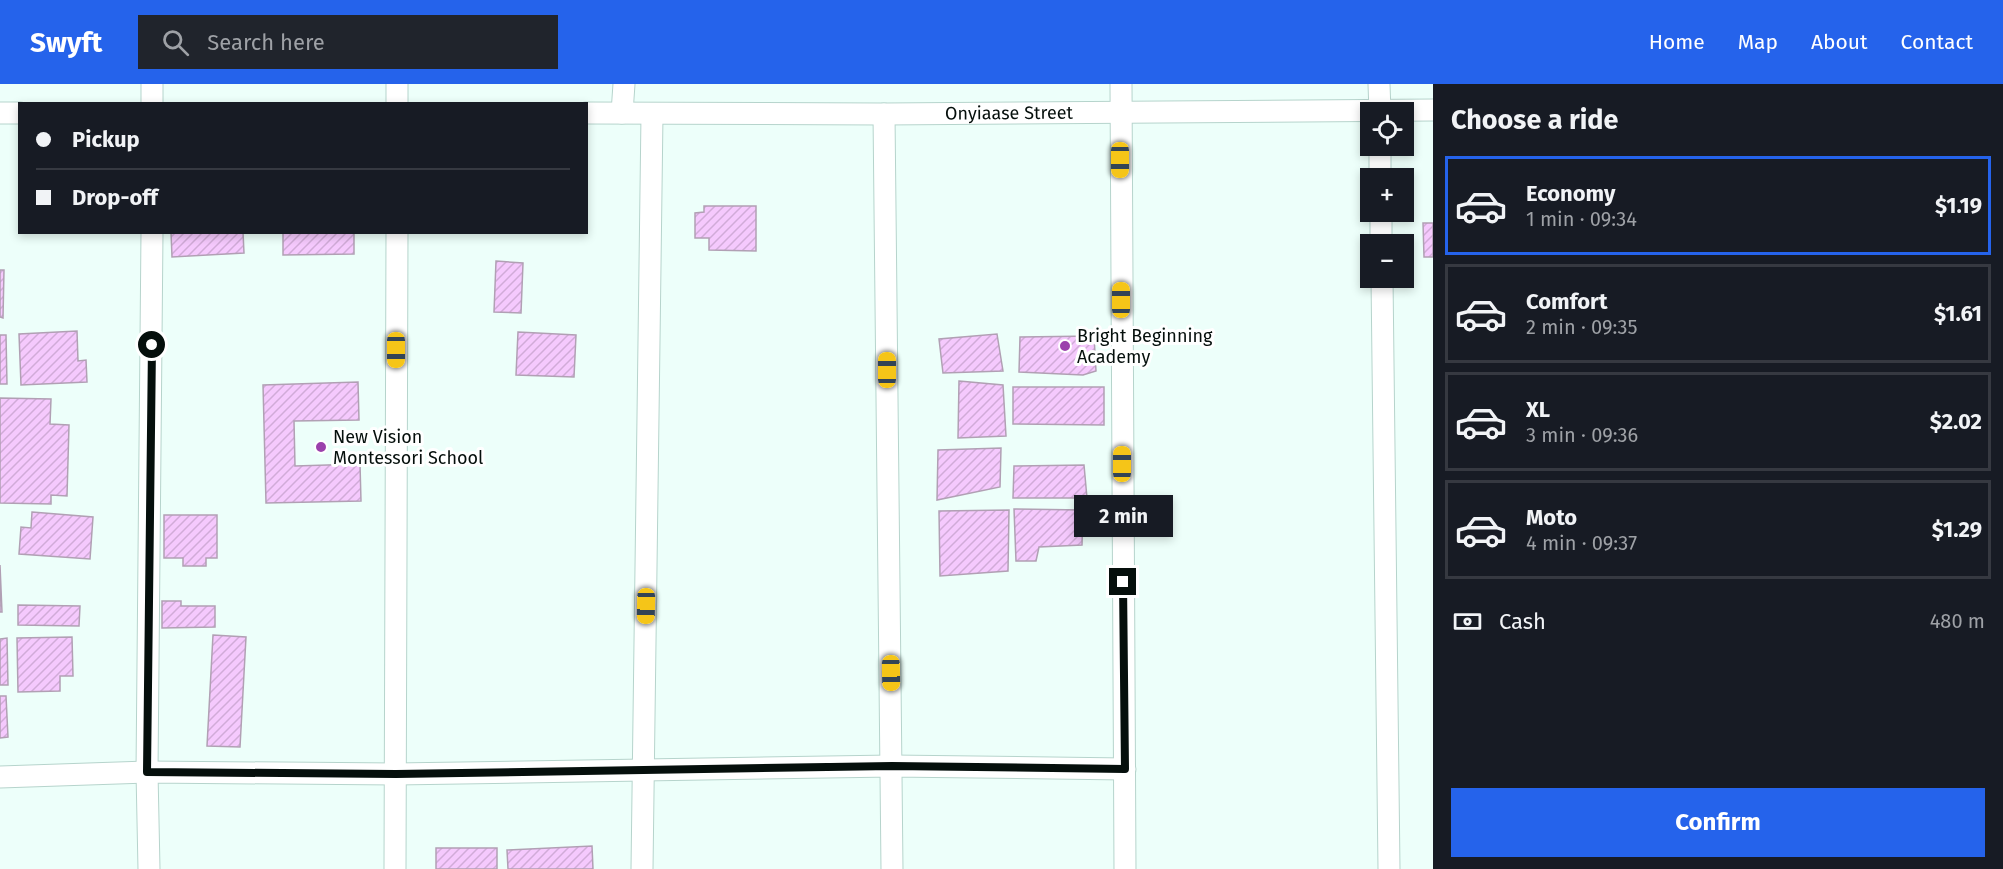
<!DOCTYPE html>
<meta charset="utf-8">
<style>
body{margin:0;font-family:"Fira Sans",sans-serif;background:#20242c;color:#f1f3f6;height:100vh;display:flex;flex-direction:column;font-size:22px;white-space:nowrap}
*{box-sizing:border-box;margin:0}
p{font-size:20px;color:#9ea1a6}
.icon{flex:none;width:33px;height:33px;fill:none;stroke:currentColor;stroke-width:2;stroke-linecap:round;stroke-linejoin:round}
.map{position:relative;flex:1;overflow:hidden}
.sheet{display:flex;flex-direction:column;background:#171b24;width:570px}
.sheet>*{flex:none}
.guide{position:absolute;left:18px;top:18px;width:570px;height:132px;border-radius:0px;box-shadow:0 3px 9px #0003;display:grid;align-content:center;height:132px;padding:0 18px;background:#171b24}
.fabs{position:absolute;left:1360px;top:18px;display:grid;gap:12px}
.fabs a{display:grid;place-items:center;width:54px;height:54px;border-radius:0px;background:#171b24;box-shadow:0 3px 9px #0003;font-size:30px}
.end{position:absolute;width:27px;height:27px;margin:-14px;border:8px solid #050f0c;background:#fff;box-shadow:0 0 0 3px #fff}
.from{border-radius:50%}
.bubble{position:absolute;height:42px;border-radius:0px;background:#171b24;box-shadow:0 3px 9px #0003;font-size:20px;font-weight:700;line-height:42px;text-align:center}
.car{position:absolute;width:18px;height:36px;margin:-18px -9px;border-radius:8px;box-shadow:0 0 4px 2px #0007;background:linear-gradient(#f5c518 24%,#345 0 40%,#f5c518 0 76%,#345 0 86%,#f5c518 0)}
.guide b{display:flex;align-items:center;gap:21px;height:57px;font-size:22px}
.guide b+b{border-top:2px solid #363941}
.guide i{width:15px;height:15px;background:#f1f3f6}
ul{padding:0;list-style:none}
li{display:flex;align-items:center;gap:18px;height:99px;margin:0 12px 9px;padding:0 6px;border:3px solid #363941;border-radius:0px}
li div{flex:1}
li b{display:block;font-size:22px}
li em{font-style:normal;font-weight:700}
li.active{border-color:#2563eb}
li>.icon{width:54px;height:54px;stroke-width:1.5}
h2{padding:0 18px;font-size:27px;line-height:72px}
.pay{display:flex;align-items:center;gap:15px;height:66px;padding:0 18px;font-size:22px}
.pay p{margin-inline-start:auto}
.button{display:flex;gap:12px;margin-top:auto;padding:12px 18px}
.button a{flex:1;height:69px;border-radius:0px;background:#2563eb;color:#fff;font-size:24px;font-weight:700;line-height:69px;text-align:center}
header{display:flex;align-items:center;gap:36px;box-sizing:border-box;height:84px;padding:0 30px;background:#2563eb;color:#fff}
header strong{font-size:28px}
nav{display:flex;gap:33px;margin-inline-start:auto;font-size:21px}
.search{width:420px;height:54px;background:#20242c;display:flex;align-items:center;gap:15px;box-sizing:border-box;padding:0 21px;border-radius:0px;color:#9ea1a6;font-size:22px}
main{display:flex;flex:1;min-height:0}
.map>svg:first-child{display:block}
</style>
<header>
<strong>Swyft</strong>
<div class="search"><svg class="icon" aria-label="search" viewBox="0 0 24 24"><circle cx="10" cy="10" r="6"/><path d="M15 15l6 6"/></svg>Search here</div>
<nav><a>Home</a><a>Map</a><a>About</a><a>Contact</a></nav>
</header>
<main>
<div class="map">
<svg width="1433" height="785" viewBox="0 0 1433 785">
<defs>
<pattern id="building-hatch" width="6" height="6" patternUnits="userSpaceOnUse" patternTransform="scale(1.5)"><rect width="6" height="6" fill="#f5c9fd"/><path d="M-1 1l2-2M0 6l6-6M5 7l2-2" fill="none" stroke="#d1abd8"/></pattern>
</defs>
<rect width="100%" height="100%" fill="#edfffa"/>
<path fill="url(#building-hatch)" stroke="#b1a0b4" stroke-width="1.5" d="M704 122H756V167L709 166V154H695V129L704 128Z
M1423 139H1433V173H1424Z
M171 148H243L244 169 172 173Z
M283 148H354V170L283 171Z
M496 177 523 179 521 229 494 228Z
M0 186H4L3 234 0 233Z
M77 247 78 277 86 276 87 298 21 301 19 250Z
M518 248 576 251 574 293 516 291Z
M997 250 1003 287 943 289 939 255Z
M0 251H6L7 300H0Z
M1094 252 1096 287 1083 291 1019 288 1020 253Z
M959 297 1003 301 1006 352 958 354Z
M358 298 359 336 294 337 295 382 360 380 361 417 266 419 263 301Z
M1013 303H1104V341L1013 340Z
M0 314 51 315 50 340 69 341 67 412 51 411V420L0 419Z
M1001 364 1000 403 937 416 938 366Z
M1084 381 1087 414H1013L1014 382Z
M1014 425 1083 426 1082 461 1039 463 1036 477H1016Z
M1009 426 1008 487 940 492 939 427Z
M32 428 93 433 90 475 19 470 21 443 31 444Z
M164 431H217V474H206V482H183V474H164Z
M0 481 2 528H0Z
M162 517H181V522H215V543L162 544Z
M18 521 80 522 79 542 18 541Z
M213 551 246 553 240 663 207 662Z
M72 553 73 592H60V607L18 608 17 554Z
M7 554 8 601H0V555Z
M0 612H6L8 653 0 654Z
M592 762 593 785H508L507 766Z
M436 764H497V785H436Z"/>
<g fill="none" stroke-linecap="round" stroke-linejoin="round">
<g stroke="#b6d4cc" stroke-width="23">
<g id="minor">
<path d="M152 0V20"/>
<path d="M397 0V20"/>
<path d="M1121 0 1125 785"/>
<path d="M1379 0 1380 28"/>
<path d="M0 29H20"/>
<path id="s1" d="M586 29 884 30 1433 26"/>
<path d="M622 29 624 0"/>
<path d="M884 30 892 785"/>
<path d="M1380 62V94"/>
<path d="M1381 128V160"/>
<path d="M1382 194 1389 785"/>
<path d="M0 693 147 688 396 690 892 682 1125 685"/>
<path d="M149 785 147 688 152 148"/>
<path d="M395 785 397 148"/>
<path d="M642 785 652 31"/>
</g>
</g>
<use href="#minor" stroke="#fff" stroke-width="21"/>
</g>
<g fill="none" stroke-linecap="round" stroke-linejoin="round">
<path stroke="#050f0c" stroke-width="8" d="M152 261 147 688 396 690 892 682 1125 685 1123 498"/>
</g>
<g fill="#9b41ac" stroke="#fff" stroke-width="2">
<circle cx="1065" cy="262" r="6"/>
<circle cx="321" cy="363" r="6"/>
</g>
<g text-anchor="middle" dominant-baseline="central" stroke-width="6" stroke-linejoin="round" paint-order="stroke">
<g font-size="18" fill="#050f0c" stroke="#fff">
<text stroke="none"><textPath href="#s1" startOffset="423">Onyiaase Street</textPath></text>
</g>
<g font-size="18" fill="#050f0c" stroke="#fff" text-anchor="start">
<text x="1077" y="252">Bright Beginning<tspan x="1077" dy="21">Academy</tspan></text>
<text x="333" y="353">New Vision<tspan x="333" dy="21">Montessori School</tspan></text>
</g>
</g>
</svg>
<div class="fabs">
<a><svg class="icon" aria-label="locate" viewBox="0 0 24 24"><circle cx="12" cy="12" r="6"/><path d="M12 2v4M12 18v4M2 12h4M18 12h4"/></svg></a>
<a>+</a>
<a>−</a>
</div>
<i class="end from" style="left:152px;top:261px"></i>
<i class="end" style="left:1123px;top:498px"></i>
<div class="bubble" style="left:1074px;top:411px;width:99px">2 min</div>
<i class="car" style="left:1120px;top:76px;rotate:180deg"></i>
<i class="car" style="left:1121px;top:216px;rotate:0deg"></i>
<i class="car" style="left:396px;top:266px;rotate:180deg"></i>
<i class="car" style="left:887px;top:286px;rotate:0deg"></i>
<i class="car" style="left:1122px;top:380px;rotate:0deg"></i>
<i class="car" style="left:646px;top:522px;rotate:181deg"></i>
<i class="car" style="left:891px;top:589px;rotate:179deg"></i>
<div class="guide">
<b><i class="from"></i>Pickup</b>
<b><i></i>Drop-off</b>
</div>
</div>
<section class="sheet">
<h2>Choose a ride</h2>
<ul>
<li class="active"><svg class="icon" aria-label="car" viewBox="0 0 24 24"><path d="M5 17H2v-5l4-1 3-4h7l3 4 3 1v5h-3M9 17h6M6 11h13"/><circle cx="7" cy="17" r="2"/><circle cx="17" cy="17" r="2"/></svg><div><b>Economy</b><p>1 min · 09:34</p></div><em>$1.19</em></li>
<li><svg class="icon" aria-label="car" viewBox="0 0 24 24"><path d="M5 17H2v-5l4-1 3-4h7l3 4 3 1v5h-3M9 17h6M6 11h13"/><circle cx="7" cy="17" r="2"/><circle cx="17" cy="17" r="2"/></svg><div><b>Comfort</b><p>2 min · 09:35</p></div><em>$1.61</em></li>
<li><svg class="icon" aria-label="car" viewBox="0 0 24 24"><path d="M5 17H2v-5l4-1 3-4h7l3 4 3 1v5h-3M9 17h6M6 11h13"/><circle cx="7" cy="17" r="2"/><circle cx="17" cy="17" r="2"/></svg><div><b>XL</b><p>3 min · 09:36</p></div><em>$2.02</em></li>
<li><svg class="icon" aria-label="car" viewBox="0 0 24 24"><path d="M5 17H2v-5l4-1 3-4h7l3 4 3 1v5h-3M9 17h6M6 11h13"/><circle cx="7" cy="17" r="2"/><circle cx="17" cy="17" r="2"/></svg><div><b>Moto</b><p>4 min · 09:37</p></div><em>$1.29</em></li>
</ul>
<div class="pay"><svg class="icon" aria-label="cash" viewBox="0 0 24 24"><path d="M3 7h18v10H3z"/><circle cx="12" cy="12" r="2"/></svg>Cash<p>480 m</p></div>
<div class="button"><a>Confirm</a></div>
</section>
</main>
